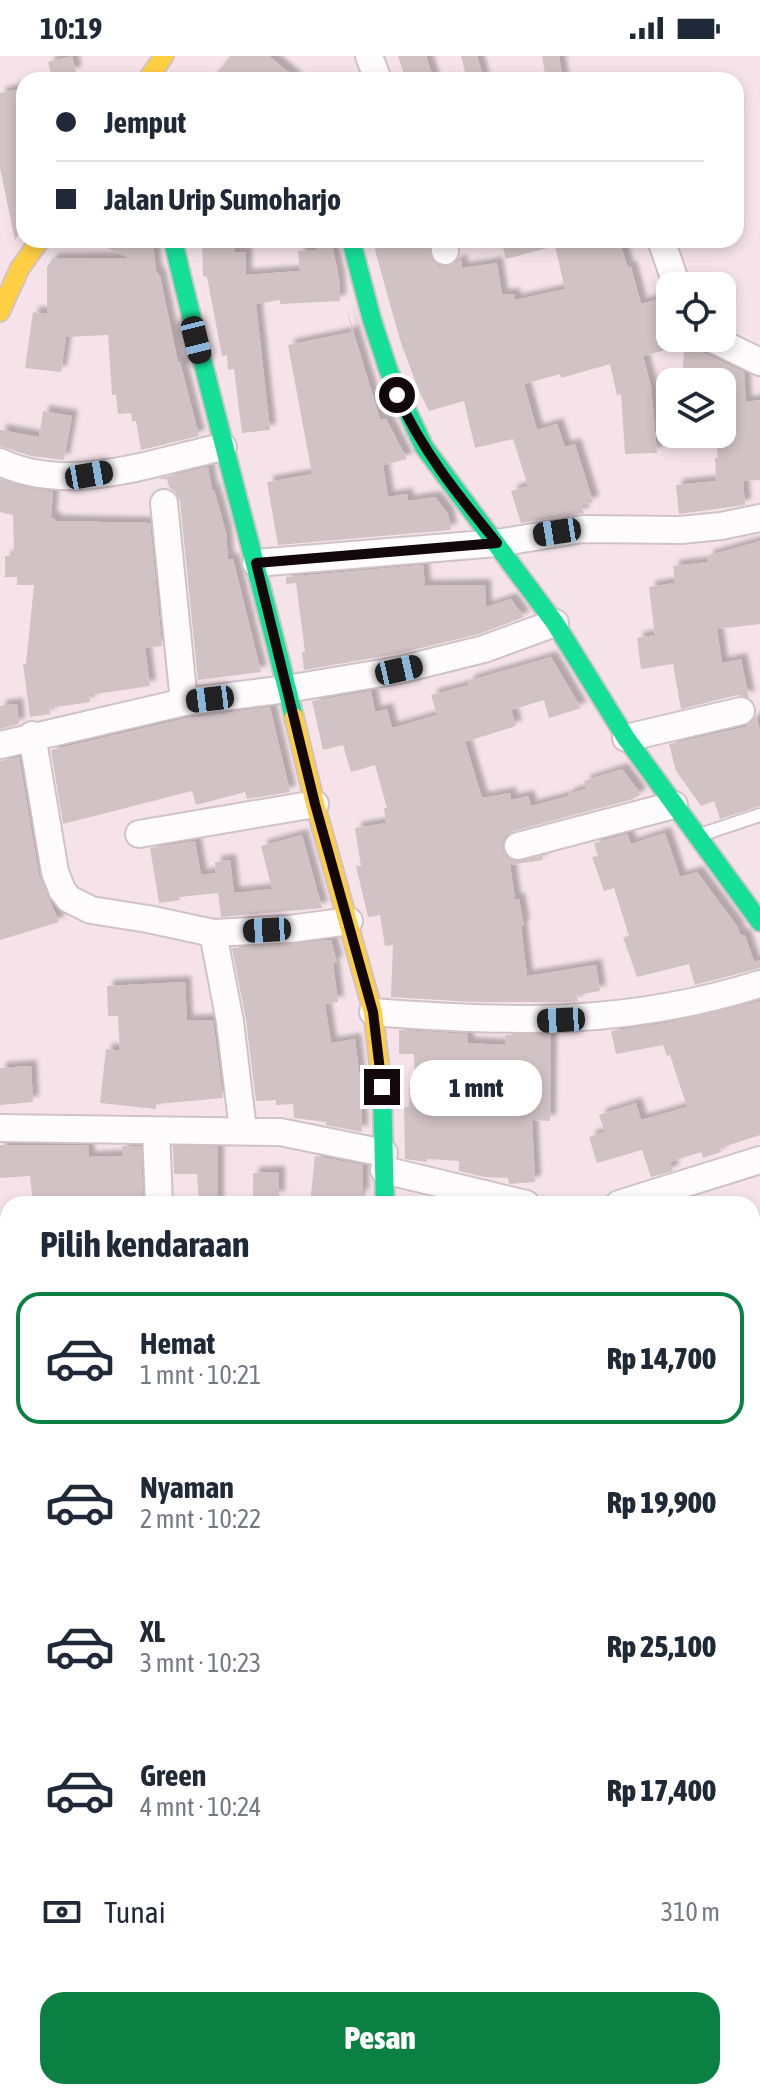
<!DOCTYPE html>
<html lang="id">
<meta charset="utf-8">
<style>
body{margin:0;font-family:"Asap Condensed",sans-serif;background:#f6f6f7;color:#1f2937;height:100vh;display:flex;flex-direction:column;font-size:30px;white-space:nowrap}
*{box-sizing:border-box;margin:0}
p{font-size:26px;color:#747a83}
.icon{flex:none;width:44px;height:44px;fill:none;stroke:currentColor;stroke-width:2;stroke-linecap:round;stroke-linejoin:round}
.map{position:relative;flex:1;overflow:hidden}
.sheet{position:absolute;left:0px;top:1140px;width:760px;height:904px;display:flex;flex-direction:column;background:#fff;border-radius:24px 24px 0 0;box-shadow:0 4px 12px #0003}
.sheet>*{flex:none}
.banner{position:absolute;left:16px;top:16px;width:728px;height:176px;border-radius:24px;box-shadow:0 4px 12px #0003;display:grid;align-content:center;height:176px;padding:0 40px;background:#fff}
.controls{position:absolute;left:656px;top:216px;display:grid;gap:16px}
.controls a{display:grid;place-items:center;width:80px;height:80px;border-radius:16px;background:#fff;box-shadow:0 4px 12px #0003;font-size:40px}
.end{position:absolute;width:36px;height:36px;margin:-18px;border:10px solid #12080c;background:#fff;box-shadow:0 0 0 4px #fff}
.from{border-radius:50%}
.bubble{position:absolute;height:56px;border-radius:24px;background:#fff;box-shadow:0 4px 12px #0003;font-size:26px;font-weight:800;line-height:56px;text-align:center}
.car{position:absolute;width:24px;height:48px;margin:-24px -12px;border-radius:10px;box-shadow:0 0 6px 2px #0007;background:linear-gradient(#222 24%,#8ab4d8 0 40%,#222 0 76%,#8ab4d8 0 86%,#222 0)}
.banner b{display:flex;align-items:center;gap:28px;height:76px;font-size:30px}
.banner b+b{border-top:2px solid #e0e1e3}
.banner i{width:20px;height:20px;background:#1f2937}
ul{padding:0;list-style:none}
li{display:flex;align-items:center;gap:24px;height:132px;margin:0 16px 12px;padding:0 24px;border:4px solid transparent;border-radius:24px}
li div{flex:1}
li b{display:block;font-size:30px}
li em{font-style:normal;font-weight:800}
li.active{border-color:#0b8043}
li>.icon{width:72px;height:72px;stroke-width:1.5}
h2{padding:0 40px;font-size:36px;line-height:96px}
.pay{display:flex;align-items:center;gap:20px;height:88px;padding:0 40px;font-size:30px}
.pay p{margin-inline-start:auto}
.action{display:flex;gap:16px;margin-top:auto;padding:16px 40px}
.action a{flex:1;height:92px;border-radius:24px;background:#0b8043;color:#fff;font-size:32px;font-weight:800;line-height:92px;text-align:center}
.status{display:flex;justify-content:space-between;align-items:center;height:56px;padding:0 40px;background:#fff;direction:ltr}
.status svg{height:22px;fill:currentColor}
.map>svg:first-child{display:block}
</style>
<div class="status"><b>10:19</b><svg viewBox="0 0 49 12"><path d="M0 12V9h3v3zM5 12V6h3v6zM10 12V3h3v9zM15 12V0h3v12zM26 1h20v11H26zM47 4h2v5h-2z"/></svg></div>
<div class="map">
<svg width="760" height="2044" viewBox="0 0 760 2044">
<defs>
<filter id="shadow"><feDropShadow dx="6" dy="-6" stdDeviation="2" flood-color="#0004"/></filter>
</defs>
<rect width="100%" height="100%" fill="#f5e3e9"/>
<path fill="#eaccc8" d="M226 2036H331L332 2044H191Z"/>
<path fill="#d1c2c5" filter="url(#shadow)" d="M72 0 76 16 52 22 48 6Z
M231 0H269L298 24H211Z
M398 0H426L434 24H406Z
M461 0H477L484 24H467Z
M542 0H559L563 24H546Z
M24 32V171L15 184 0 112V37Z
M234 184 235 196H246V219L300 215 298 195 316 194V184H331L339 222 340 245 280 248V244L256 248 270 374 242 377 234 313 228 314 227 299 222 300 207 221 203 220 202 185Z
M388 184H428L432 204 439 210 447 211 461 204 462 212 497 207 502 239 514 238 515 244 565 233 555 190 506 203 501 184H619L628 212 631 211 641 248 666 241 670 244V293L643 300 651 330 657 397 625 398 621 338 617 339 610 308 561 322 560 318 524 328 537 374 557 368 565 391 575 388 593 446 581 450 584 457 521 467 511 435 528 430 513 383 475 392 464 345 429 355 418 333 400 284 376 198 374 187Z
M153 187 156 215 160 220 178 307 180 306 199 380 141 394 136 365H132L131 357 118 358 116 339H112L108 279 66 281 61 316 25 312 33 256 47 258V211L52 203 129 202 99 188Z
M346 251 380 364 386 363 407 403 383 409 388 441 407 438 408 445 435 441 448 458 451 474 278 489 267 426 312 418 288 289 352 276Z
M684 295 704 297 744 316 746 346 760 344V424L743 425 745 449 679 458 676 429 716 425 715 402H718L715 378H722V371H727L722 326H682Z
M43 355 72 360 64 404 31 400 0 390V374L39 381Z
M208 411 212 434H214L226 477 228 503H233L261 616 198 624 180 445 176 437 169 431 167 423H157Z
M0 423 24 431 53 436 51 462H55V465L150 467 162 590 145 592 150 630 89 639 90 646 49 652 50 658 30 661 23 608H26L34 529H17V521H5V500H14L13 459 0 456Z
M760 485V568L717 573 722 607 741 603 749 642 737 639 681 653 673 608 641 613 637 582 655 579 649 531 675 527 673 510 708 506 707 500Z
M423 509 425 530 485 529 486 551 511 543 524 561 479 578 396 598 304 614 302 596H305L296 527 286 528V521Z
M551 601 581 652 549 662 544 644 511 654 516 670 465 686 482 742 510 737 511 744 528 740 531 750 569 740 568 738 586 733 584 725 622 713 638 734 640 739 630 744 514 775 506 779 502 787 503 795 513 805 542 800 543 804 510 809 515 843H519L524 870H521L527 920 596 909 600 935 576 939 578 945 567 946H473L391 941 393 889 385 890 380 859 368 861 356 810H361L355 772 386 767 384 752H387L375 709 351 716 343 689 323 694 312 645 371 635 375 656 387 653 392 672 437 659 431 639 469 629 468 625Z
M17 648 19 668 0 673V650Z
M270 651 290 736 247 743 245 736 196 749 192 735 63 768 51 694 187 662Z
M756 660 760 674V750L720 763 714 745 701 750 676 715 669 688 745 671 752 666Z
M19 701 39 819 59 866 0 884V705Z
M665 777 680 821 697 816 737 870 740 878 745 880 754 906 760 904V912L695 929 689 908 637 921 623 881 629 880 614 832 604 835 592 801 598 800 594 787 627 778 631 788Z
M302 779 322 852 221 861 218 837 179 841 180 844 159 847 150 792 195 785 201 819 216 817 215 806 230 804 234 837 272 833 261 790Z
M331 884 337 907H333L338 946 325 948 331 987 355 983 361 1033 362 1076 326 1069V1066L294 1062 293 1048 276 1049V1044L256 1045 246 964 232 892Z
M185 926 187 965 213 964 223 1042 156 1048V1053L100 1047 106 993 120 995 118 960H108L107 930Z
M760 945V1079L720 1092 721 1096 703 1102 701 1096 670 1106 673 1115 651 1121 642 1094 597 1107 589 1081 605 1076 599 1059 636 1047 641 1064 687 1051 670 999 667 1000 663 989 616 998 611 975 666 967Z
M399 974 468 978V987L506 989 505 979 551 978 550 1065 532 1064 535 1126 509 1128 508 1122 484 1121 459 1115V1105L427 1103V1106L405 1103 404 1051H410L409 1031H415L414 998H399Z
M31 1010 33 1046 0 1049V1012Z
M0 1089H88L89 1101 123 1100 122 1090H141L143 1148H33L30 1120 0 1122Z
M173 1090 218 1091V1148H199L197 1118H174Z
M315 1100 363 1109V1140L359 1139 358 1148H310Z
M279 1116V1141H253V1117Z"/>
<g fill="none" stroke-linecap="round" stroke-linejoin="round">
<g stroke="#d0c2c7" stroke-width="16">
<path id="lane" d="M700 779 760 759"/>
</g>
<g stroke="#d0c2c7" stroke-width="30">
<path id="street" d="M369 0 378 24
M444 184 445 195
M661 184 677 230
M711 282 760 306
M0 406C70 439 152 406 223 391
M164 447 184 646
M256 507 497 487 583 473 681 474 721 470 760 462
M32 679 55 816 62 834 69 843 91 854 148 863 213 877 290 873 349 865
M626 682 741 655
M0 689 184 646 287 633 399 614 484 593 555 567
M139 778 315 748
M518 790 674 749
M213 877 230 966 243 1074
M373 956C510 967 627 970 760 928
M0 1072 280 1076 384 1097
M156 1075 159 1148
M384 1114 526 1148
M619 1148 760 1104
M752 1225 760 1224
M0 1283 8 1282
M0 1544 8 1545
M0 1769 8 1809
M752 1771 760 1770
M35 2036 40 2044"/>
</g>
<g stroke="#d0c2c7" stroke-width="22">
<path id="fast" d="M173 184C210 344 255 502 294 661
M351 184 372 264 389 316 424 391 555 567 626 682 760 866
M382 1032 385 1148
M462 2036 463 2044"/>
</g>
<g stroke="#d0c2c7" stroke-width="22">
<path id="slow" d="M147 24 164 0
M0 256 20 212 40 184
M294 661 315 748 373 956 382 1032"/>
</g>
<use href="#lane" stroke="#fefbfc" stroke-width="12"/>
<use href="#street" stroke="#fefbfc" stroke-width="26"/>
<use href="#fast" stroke="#16e098" stroke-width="18"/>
<use href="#slow" stroke="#ffcf43" stroke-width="18"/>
</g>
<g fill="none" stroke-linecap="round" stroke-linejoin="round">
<path stroke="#12080c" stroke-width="10" d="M382 1031 373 956 315 748 256 507 497 487C459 440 422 395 397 339"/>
</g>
</svg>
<div class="controls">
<a><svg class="icon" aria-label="locate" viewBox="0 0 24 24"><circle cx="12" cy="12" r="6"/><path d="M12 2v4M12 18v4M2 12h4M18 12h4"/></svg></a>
<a><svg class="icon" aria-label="layers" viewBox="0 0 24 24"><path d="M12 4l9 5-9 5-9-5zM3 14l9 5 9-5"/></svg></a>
</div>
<i class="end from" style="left:397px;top:339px"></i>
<i class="end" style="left:382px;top:1031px"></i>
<div class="bubble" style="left:410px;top:1004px;width:132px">1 mnt</div>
<i class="car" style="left:196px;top:284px;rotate:166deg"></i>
<i class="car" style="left:89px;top:419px;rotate:80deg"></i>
<i class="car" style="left:557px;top:476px;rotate:261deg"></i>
<i class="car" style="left:399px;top:614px;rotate:77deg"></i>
<i class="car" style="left:210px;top:643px;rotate:263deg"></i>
<i class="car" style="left:267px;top:874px;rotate:267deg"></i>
<i class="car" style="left:561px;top:964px;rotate:267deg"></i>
<div class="banner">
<b><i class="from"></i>Jemput</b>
<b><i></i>Jalan Urip Sumoharjo</b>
</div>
<section class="sheet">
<h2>Pilih kendaraan</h2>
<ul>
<li class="active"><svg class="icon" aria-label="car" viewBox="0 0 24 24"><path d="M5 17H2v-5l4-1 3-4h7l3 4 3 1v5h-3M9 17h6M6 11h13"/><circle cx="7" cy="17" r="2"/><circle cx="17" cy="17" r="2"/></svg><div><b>Hemat</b><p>1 mnt · 10:21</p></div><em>Rp 14,700</em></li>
<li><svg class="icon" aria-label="car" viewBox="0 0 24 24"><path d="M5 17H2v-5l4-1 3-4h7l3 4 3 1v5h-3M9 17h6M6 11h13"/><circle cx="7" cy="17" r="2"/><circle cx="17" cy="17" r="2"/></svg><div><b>Nyaman</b><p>2 mnt · 10:22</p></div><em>Rp 19,900</em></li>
<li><svg class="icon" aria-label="car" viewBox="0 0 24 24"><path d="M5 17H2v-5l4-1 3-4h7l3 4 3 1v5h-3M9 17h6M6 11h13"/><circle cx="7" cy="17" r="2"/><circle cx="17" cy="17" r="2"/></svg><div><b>XL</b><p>3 mnt · 10:23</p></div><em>Rp 25,100</em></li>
<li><svg class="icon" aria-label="car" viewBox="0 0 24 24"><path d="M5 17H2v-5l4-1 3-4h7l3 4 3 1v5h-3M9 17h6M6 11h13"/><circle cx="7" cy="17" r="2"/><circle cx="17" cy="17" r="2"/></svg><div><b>Green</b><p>4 mnt · 10:24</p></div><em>Rp 17,400</em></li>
</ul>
<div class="pay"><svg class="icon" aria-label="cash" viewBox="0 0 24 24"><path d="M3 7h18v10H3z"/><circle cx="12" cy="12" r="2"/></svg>Tunai<p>310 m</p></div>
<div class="action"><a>Pesan</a></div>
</section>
</div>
